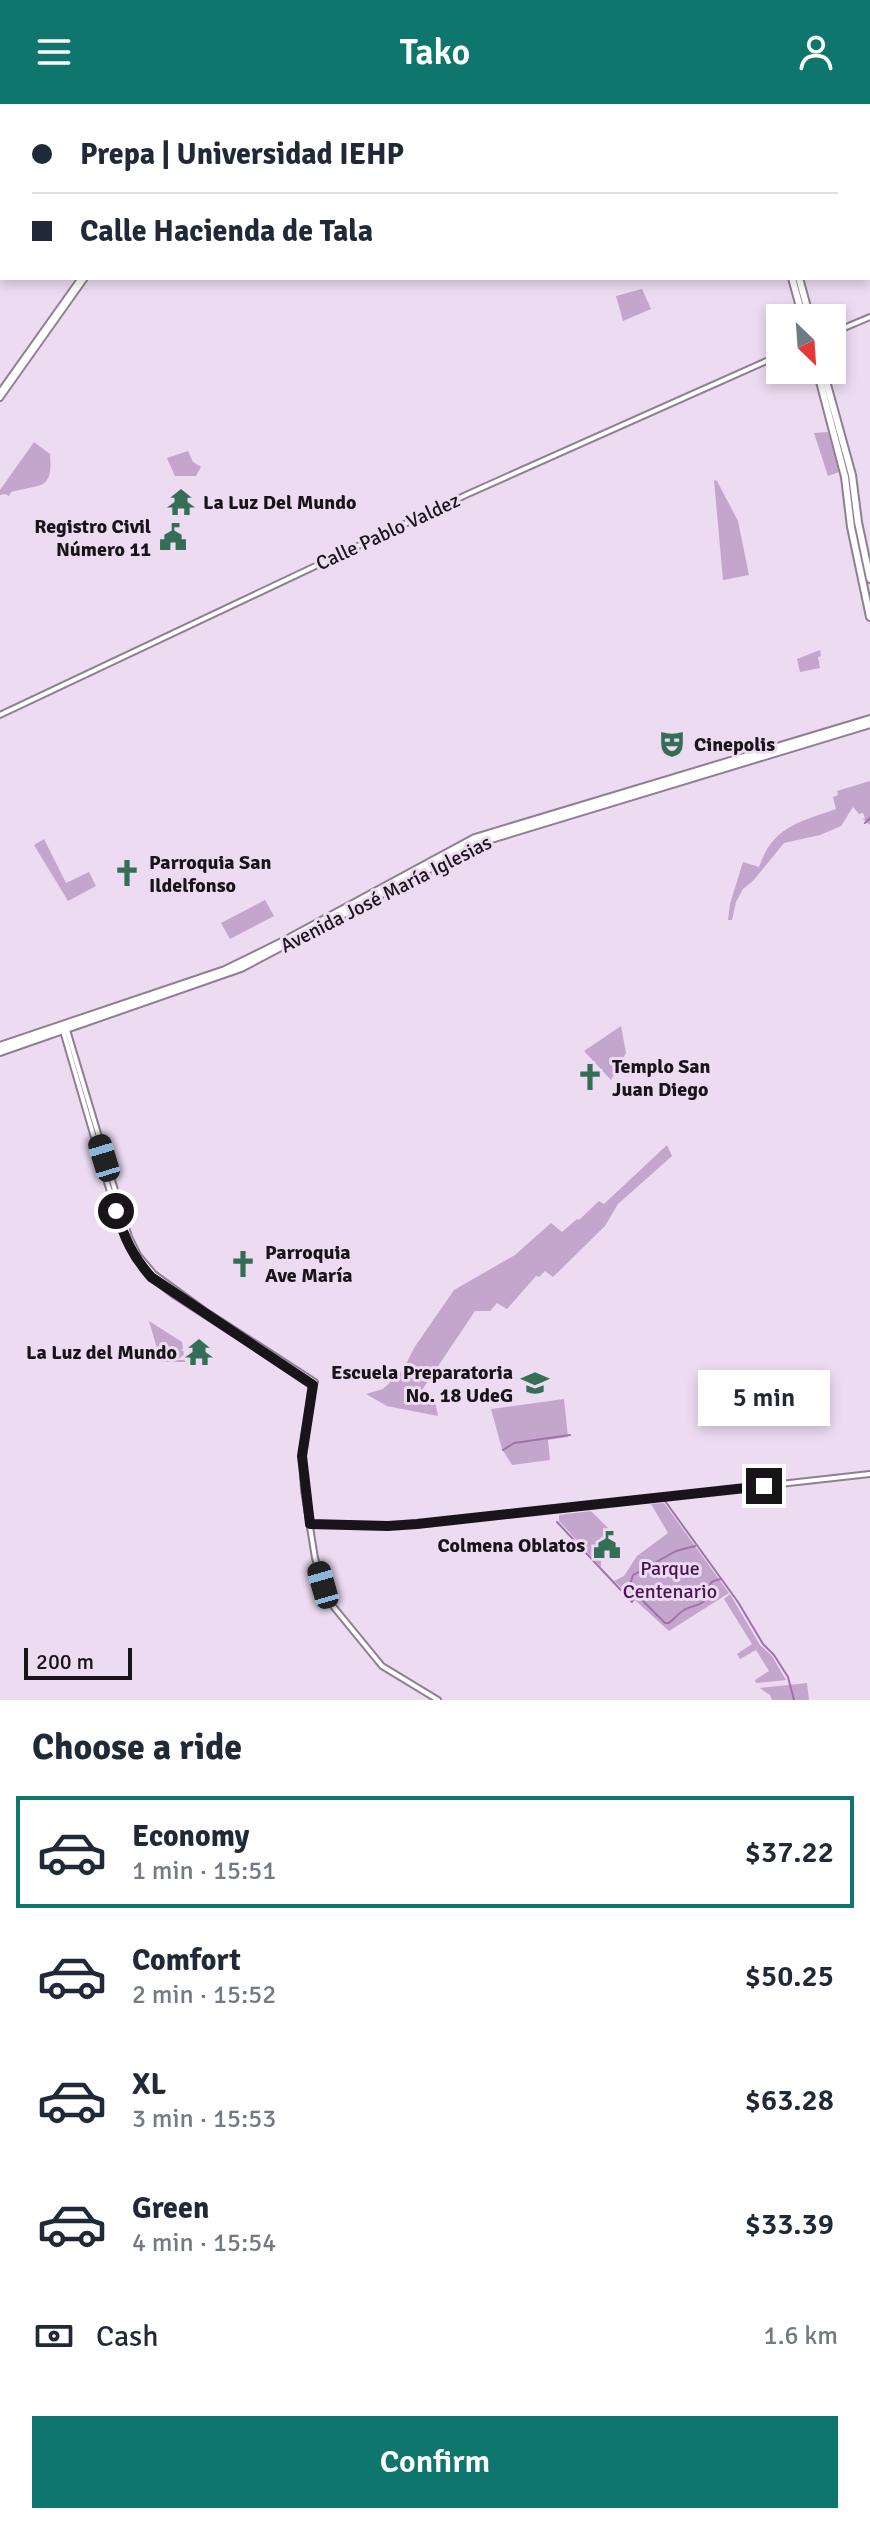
<!DOCTYPE html>
<meta charset="utf-8">
<style>
body{margin:0;font-family:Signika,sans-serif;background:#f6f6f7;color:#1f2937;height:100vh;display:flex;flex-direction:column;font-size:30px;white-space:nowrap}
*{box-sizing:border-box;margin:0}
p{font-size:26px;color:#747a83}
.icon{flex:none;width:44px;height:44px;fill:none;stroke:currentColor;stroke-width:2;stroke-linecap:round;stroke-linejoin:round}
.map{position:relative;height:1596px;overflow:hidden}
.side{display:flex;flex-direction:column;background:#fff;flex:1}
.side>*{flex:none}
.banner{position:absolute;left:0px;top:0px;width:870px;height:176px;box-shadow:0 4px 12px #0003;display:grid;align-content:center;height:176px;padding:0 32px;background:#fff}
.needle{width:52px;rotate:155deg}
.buttons{position:absolute;left:766px;top:200px;display:grid;gap:16px}
.buttons a{display:grid;place-items:center;width:80px;height:80px;border-radius:0px;background:#fff;box-shadow:0 4px 12px #0003;font-size:40px}
.scale{position:absolute;left:24px;bottom:20px;width:108px;box-sizing:border-box;padding-left:8px;border:4px solid #19131a;border-top:0;font-size:22px;line-height:28px;white-space:nowrap;color:#19131a;-webkit-text-stroke:6px #ecdbf1;paint-order:stroke}
.end{position:absolute;width:36px;height:36px;margin:-18px;border:10px solid #19131a;background:#fff;box-shadow:0 0 0 4px #fff}
.from{border-radius:50%}
.bubble{position:absolute;height:56px;border-radius:0px;background:#fff;box-shadow:0 4px 12px #0003;font-size:26px;font-weight:600;line-height:56px;text-align:center}
.car{position:absolute;width:24px;height:48px;margin:-24px -12px;border-radius:10px;box-shadow:0 0 6px 2px #0007;background:linear-gradient(#222 24%,#8ab4d8 0 40%,#222 0 76%,#8ab4d8 0 86%,#222 0)}
.banner b{display:flex;align-items:center;gap:28px;height:76px;font-size:30px}
.banner b+b{border-top:2px solid #e0e1e3}
.banner i{width:20px;height:20px;background:#1f2937}
ul{padding:0;list-style:none}
li{display:flex;align-items:center;gap:24px;height:112px;margin:0 16px 12px;padding:0 16px;border:4px solid transparent;border-radius:0px}
li div{flex:1}
li b{display:block;font-size:30px}
li em{font-style:normal;font-weight:600}
li.on{border-color:#0f766e}
li>.icon{width:72px;height:72px;stroke-width:1.5}
h2{padding:0 32px;font-size:36px;line-height:96px}
.pay{display:flex;align-items:center;gap:20px;height:88px;padding:0 32px;font-size:30px}
.pay p{margin-inline-start:auto}
.button{display:flex;gap:16px;margin-top:auto;padding:16px 32px}
.button a{flex:1;height:92px;border-radius:0px;background:#0f766e;color:#fff;font-size:32px;font-weight:600;line-height:92px;text-align:center}
header{display:flex;justify-content:space-between;align-items:center;height:104px;padding:0 32px;background:#0f766e;color:#fff;font-size:36px;font-weight:600}
.map>svg:first-child{display:block}
</style>
<header><svg class="icon" aria-label="menu" viewBox="0 0 24 24"><path d="M4 6h16M4 12h16M4 18h16"/></svg>Tako<svg class="icon" aria-label="person" viewBox="0 0 24 24"><circle cx="12" cy="8" r="4"/><path d="M4 21q1-7 8-7t8 7"/></svg></header>
<div class="map">
<svg width="870" height="1596" viewBox="0 0 870 1596">
<rect width="100%" height="100%" fill="#ecdbf1"/>
<path fill="#c4a5cc" d="M642 185 651 205 623 217 616 192Z
M828 328 839 368 828 372 814 329Z
M34 338 50 350C53 386 42 380 11 388L9 392 5 390 0 391V386Z
M188 347 193 358 201 363 196 372H175L167 354Z
M714 376 717 377 738 417 749 471 723 476Z
M820 546 821 552 818 553 820 564 800 568 797 555Z
M870 677V721L863 715 865 714 863 709 859 710 853 703 841 722 820 731 784 739 753 777 743 785 736 798 732 816H728L730 800 743 758 759 763C773 722 800 718 836 705L833 693 838 691 837 687Z
M44 735 66 779 89 768 96 782 68 797 34 741Z
M265 796 274 812 230 835 221 819Z
M621 922 626 949 611 976 584 947Z
M667 1041 672 1052 618 1100 605 1122 553 1173 545 1167 539 1173 536 1172 507 1205 497 1199 490 1207H475L420 1289 434 1292 438 1312 387 1302 366 1290 383 1285 403 1266 414 1244 454 1186 515 1151 551 1119 562 1128 577 1115 579 1116 599 1097 604 1100Z
M149 1217 182 1238 185 1258H161Z
M564 1295 568 1333 548 1336 550 1356 512 1361 502 1345 491 1305Z
M664 1399 729 1489 669 1527 614 1477 624 1472 637 1452 668 1429 651 1400Z
M591 1407 614 1430 601 1433V1463L559 1417V1411Z
M730 1490 760 1541 772 1552 786 1576 756 1579 755 1576 769 1567 756 1546 740 1555 737 1550 752 1540 724 1495Z
M807 1579 809 1596H772L770 1591 760 1584Z"/>
<g fill="none" stroke-linecap="round" stroke-linejoin="round">
<path stroke="#9f73aa" stroke-width="2" d="M865 719 870 714
M503 1346 514 1339 570 1331
M665 1397 738 1498 763 1540 774 1551 788 1573 794 1596
M557 1418 632 1498 636 1492 630 1481 633 1471 676 1447 695 1442
M637 1495H641L665 1519H669C674 1515 679 1509 684 1506 690 1502 698 1502 703 1498 715 1488 700 1479 721 1475"/>
<g stroke="#8f7f93" stroke-width="8">
<path id="minor" d="M200 2 201 0
M0 115 2 114
M868 141H870
M832 229 870 213
M0 288 81 174
M0 294 85 174
M0 611 468 390 780 251
M67 926 129 1133 138 1151 154 1170 205 1207 315 1278 311 1286 302 1352 304 1386 315 1454 328 1496 382 1562 438 1596
M63 927 107 1078 125 1135 135 1154 151 1173 174 1191 313 1281
M311 1420 388 1422 417 1420 870 1370"/>
</g>
<g stroke="#8f7f93" stroke-width="10">
<path id="major" d="M773 2V0
M779 2 780 0
M792 174 803 214
M799 174 810 214
M817 266 845 373 851 423 870 513
M823 266 852 371 858 418 870 475
M0 942 225 866 290 834 475 734 870 615
M0 948 241 864 478 739 870 620"/>
</g>
<use href="#minor" stroke="#fff" stroke-width="4"/>
<use href="#major" stroke="#fff" stroke-width="6"/>
</g>
<g fill="none" stroke-linecap="round" stroke-linejoin="round">
<path stroke="#19131a" stroke-width="10" d="M116 1107C125 1135 132 1151 151 1173L313 1281 302 1352 310 1420 388 1422 417 1420 764 1382"/>
</g>
<defs>
<g id="temple-bare" transform="scale(2.16)"><path d="M0-6L5-2H3V0L6.5 2.5H4V6H1.5V3h-3V6H-4V2.5H-6.5L-3 0V-2H-5Z" fill="#346e57" stroke="#ecdbf1" stroke-width="2.5" paint-order="stroke"/></g>
<g id="civic-bare" transform="scale(2.16)"><path d="M-.6-6.5H3V-4.5H.6V-3L4-1V1h2V6H-6V1h2V-1L-.6-3ZM-1.2 2.5V6h2.4V2.5Z" fill="#346e57" stroke="#ecdbf1" stroke-width="2.5" paint-order="stroke"/></g>
<g id="theatre-bare" transform="scale(2.16)"><path d="M-5-5.5Q0-4 5-5.5V0Q5 5 0 6Q-5 5-5 0ZM-3.3-2.5H-1v1.5H-3.3ZM1-2.5H3.3v1.5H1ZM-2.8 1Q0 5.5 2.8 1Z" fill="#346e57" stroke="#ecdbf1" stroke-width="2.5" paint-order="stroke"/></g>
<g id="church-bare" transform="scale(2.16)"><path d="M-1.2-6h2.4v3.5h3.3v2.4h-3.3V6h-2.4V-.1h-3.3v-2.4h3.3Z" fill="#346e57" stroke="#ecdbf1" stroke-width="2.5" paint-order="stroke"/></g>
<g id="university-bare" transform="scale(2.16)"><path d="M0-5L7-2L0 1L-7-2ZM-4 1L0 2.5L4 1V4Q0 6-4 4Z" fill="#346e57" stroke="#ecdbf1" stroke-width="2.5" paint-order="stroke"/></g>
</defs>
<g fill-rule="evenodd">
<use href="#temple-bare" x="181" y="398"/>
<use href="#civic-bare" x="173" y="433"/>
<use href="#theatre-bare" x="672" y="640"/>
<use href="#church-bare" x="127" y="769"/>
<use href="#church-bare" x="590" y="973"/>
<use href="#church-bare" x="243" y="1160"/>
<use href="#temple-bare" x="199" y="1248"/>
<use href="#university-bare" x="535" y="1279"/>
<use href="#civic-bare" x="607" y="1441"/>
</g>
<g text-anchor="middle" dominant-baseline="central" stroke-width="6" stroke-linejoin="round" paint-order="stroke">
<g font-size="20" font-weight="bold" fill="#19131a" stroke="#ecdbf1" text-anchor="start">
<text x="203" y="398">La Luz Del Mundo</text>
<text x="151" y="422" text-anchor="end">Registro Civil<tspan x="151" dy="23">Número 11</tspan></text>
<text x="694" y="640">Cinepolis</text>
<text x="149" y="758">Parroquia San<tspan x="149" dy="23">Ildelfonso</tspan></text>
<text x="612" y="962">Templo San<tspan x="612" dy="23">Juan Diego</tspan></text>
<text x="265" y="1148">Parroquia<tspan x="265" dy="23">Ave María</tspan></text>
<text x="177" y="1248" text-anchor="end">La Luz del Mundo</text>
<text x="513" y="1268" text-anchor="end">Escuela Preparatoria<tspan x="513" dy="23">No. 18 UdeG</tspan></text>
<text x="585" y="1441" text-anchor="end">Colmena Oblatos</text>
</g>
<g font-size="20" fill="#19131a" stroke="#ecdbf1">
<text transform="translate(388 428) rotate(-25)">Calle Pablo Valdez</text>
<text transform="translate(386 790) rotate(-27)">Avenida José María Iglesias</text>
</g>
<g font-size="20" fill="#4b1257" stroke="#ecdbf1">
<text x="670" y="1464">Parque<tspan x="670" dy="23">Centenario</tspan></text>
</g>
</g>
</svg>
<div class="buttons">
<a><svg class="needle" viewBox="-14 -14 28 28"><path d="M0-13l5 13h-10z" fill="#e53935"/><path d="M0 13l5-13h-10z" fill="#747a83"/></svg></a>
</div>
<div class="scale">200 m</div>
<i class="end from" style="left:116px;top:1107px"></i>
<i class="end" style="left:764px;top:1382px"></i>
<div class="bubble" style="left:698px;top:1266px;width:132px">5 min</div>
<i class="car" style="left:104px;top:1054px;rotate:343deg"></i>
<i class="car" style="left:323px;top:1481px;rotate:344deg"></i>
<div class="banner">
<b><i class="from"></i>Prepa | Universidad IEHP</b>
<b><i></i>Calle Hacienda de Tala</b>
</div>
</div>
<section class="side">
<h2>Choose a ride</h2>
<ul>
<li class="on"><svg class="icon" aria-label="car" viewBox="0 0 24 24"><path d="M5 17H2v-5l4-1 3-4h7l3 4 3 1v5h-3M9 17h6M6 11h13"/><circle cx="7" cy="17" r="2"/><circle cx="17" cy="17" r="2"/></svg><div><b>Economy</b><p>1 min · 15:51</p></div><em>$37.22</em></li>
<li><svg class="icon" aria-label="car" viewBox="0 0 24 24"><path d="M5 17H2v-5l4-1 3-4h7l3 4 3 1v5h-3M9 17h6M6 11h13"/><circle cx="7" cy="17" r="2"/><circle cx="17" cy="17" r="2"/></svg><div><b>Comfort</b><p>2 min · 15:52</p></div><em>$50.25</em></li>
<li><svg class="icon" aria-label="car" viewBox="0 0 24 24"><path d="M5 17H2v-5l4-1 3-4h7l3 4 3 1v5h-3M9 17h6M6 11h13"/><circle cx="7" cy="17" r="2"/><circle cx="17" cy="17" r="2"/></svg><div><b>XL</b><p>3 min · 15:53</p></div><em>$63.28</em></li>
<li><svg class="icon" aria-label="car" viewBox="0 0 24 24"><path d="M5 17H2v-5l4-1 3-4h7l3 4 3 1v5h-3M9 17h6M6 11h13"/><circle cx="7" cy="17" r="2"/><circle cx="17" cy="17" r="2"/></svg><div><b>Green</b><p>4 min · 15:54</p></div><em>$33.39</em></li>
</ul>
<div class="pay"><svg class="icon" aria-label="cash" viewBox="0 0 24 24"><path d="M3 7h18v10H3z"/><circle cx="12" cy="12" r="2"/></svg>Cash<p>1.6 km</p></div>
<div class="button"><a>Confirm</a></div>
</section>
